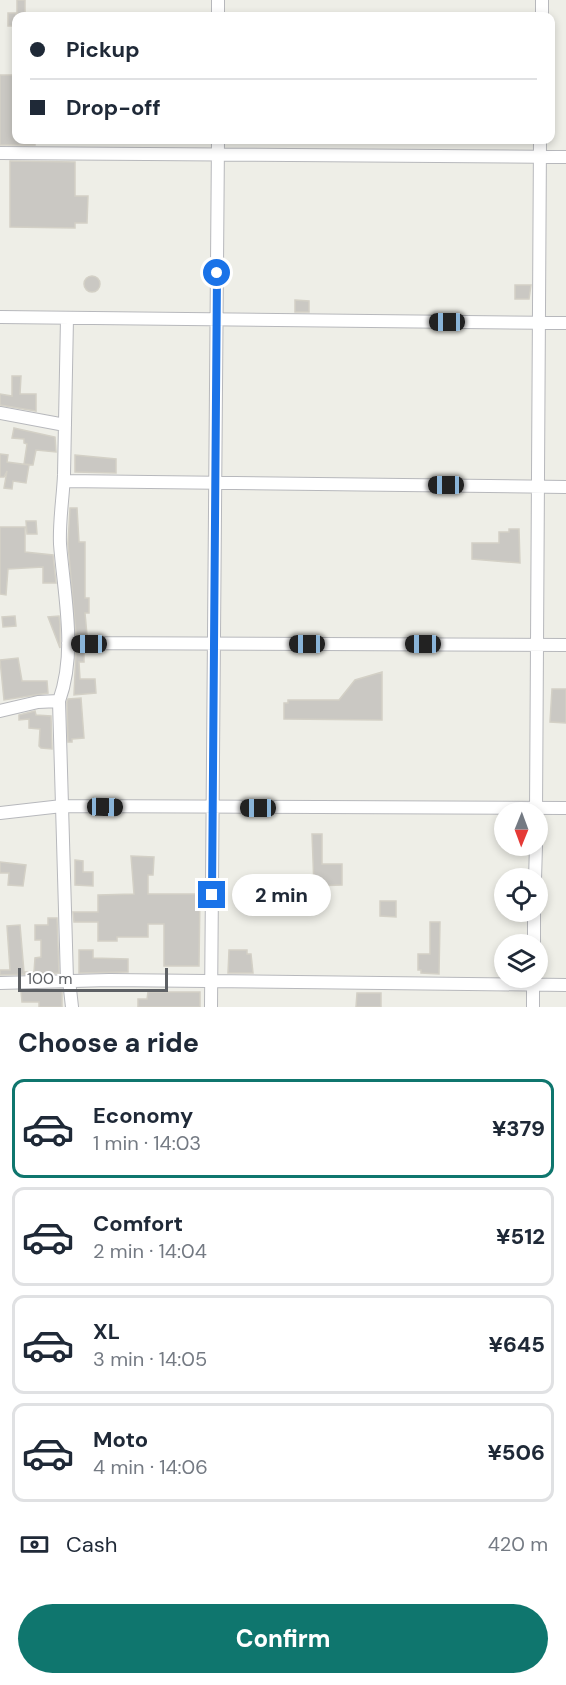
<!DOCTYPE html>
<meta charset="utf-8">
<style>
body{margin:0;font-family:"DM Sans",sans-serif;background:#f2f2f3;color:#1f2937;height:100vh;display:flex;flex-direction:column;font-size:22px;white-space:nowrap}
*{box-sizing:border-box;margin:0}
p{font-size:20px;color:#747a83}
.icon{flex:none;width:33px;height:33px;fill:none;stroke:currentColor;stroke-width:2;stroke-linecap:round;stroke-linejoin:round}
.map{position:relative;height:1007px;overflow:hidden}
.details{display:flex;flex-direction:column;background:#fff;flex:1}
.details>*{flex:none}
.hud{position:absolute;left:12px;top:12px;width:543px;height:132px;border-radius:12px;box-shadow:0 3px 9px #0003;display:grid;align-content:center;height:132px;padding:0 18px;background:#fff}
.needle{width:39px;rotate:181deg}
.fabs{position:absolute;left:494px;top:802px;display:grid;gap:12px}
.fabs a{display:grid;place-items:center;width:54px;height:54px;border-radius:50%;background:#fff;box-shadow:0 3px 9px #0003;font-size:30px}
.scale{position:absolute;left:18px;bottom:15px;width:150px;box-sizing:border-box;padding-left:6px;border:3px solid #5e6165;border-top:0;font-size:16px;line-height:21px;white-space:nowrap;color:#5e6165;-webkit-text-stroke:4px #fff;paint-order:stroke}
.end{position:absolute;width:27px;height:27px;margin:-14px;border:8px solid #1a73e8;background:#fff;box-shadow:0 0 0 3px #fff}
.from{border-radius:50%}
.bubble{position:absolute;height:42px;border-radius:21px;background:#fff;box-shadow:0 3px 9px #0003;font-size:20px;font-weight:800;line-height:42px;text-align:center}
.car{position:absolute;width:18px;height:36px;margin:-18px -9px;border-radius:8px;box-shadow:0 0 4px 2px #0007;background:linear-gradient(#222 24%,#8ab4d8 0 40%,#222 0 76%,#8ab4d8 0 86%,#222 0)}
.hud b{display:flex;align-items:center;gap:21px;height:57px;font-size:22px}
.hud b+b{border-top:2px solid #e0e1e3}
.hud i{width:15px;height:15px;background:#1f2937}
ul{padding:0;list-style:none}
li{display:flex;align-items:center;gap:18px;height:99px;margin:0 12px 9px;padding:0 6px;border:3px solid #e0e1e3;border-radius:12px}
li div{flex:1}
li b{display:block;font-size:22px}
li em{font-style:normal;font-weight:800}
li.on{border-color:#0f766e}
li>.icon{width:54px;height:54px;stroke-width:1.5}
h2{padding:0 18px;font-size:27px;line-height:72px}
.pay{display:flex;align-items:center;gap:15px;height:66px;padding:0 18px;font-size:22px}
.pay p{margin-inline-start:auto}
.primary-button{display:flex;gap:12px;margin-top:auto;padding:12px 18px}
.primary-button a{flex:1;height:69px;border-radius:36px;background:#0f766e;color:#fff;font-size:24px;font-weight:800;line-height:69px;text-align:center}
.map>svg:first-child{display:block}
</style>
<div class="map">
<svg width="566" height="1007" viewBox="0 0 566 1007">
<rect width="100%" height="100%" fill="#eeeee7"/>
<path fill="#cac8c3" stroke="#d3d0c6" stroke-width="1.5" d="M17 0H25V16H17Z
M8 13H16V26H8Z
M0 75H16V140H35V145H0Z
M10 161 75 162V196H88L87 223H75V228L10 227Z
M84 284a8 8 0 1 1 16 0a8 8 0 1 1-16 0Z
M515 285H531L529 299H515Z
M295 300 309 301V312H295Z
M12 376H21L20 394H36V411L0 405V394L12 396Z
M14 428 55 437 56 452 36 450 33 465 24 464 27 444 24 443V439L12 438Z
M0 454 8 455 7 462 29 465 26 483 13 481 12 489 4 488 7 471 4 477H0Z
M75 455 116 459V473L75 472Z
M70 508H77L79 542H85V598H89V613H85L87 635H76L68 544Z
M26 521H36L37 534H27Z
M0 527H25V552L53 555 56 583H43V567L8 569 6 595 0 594Z
M509 529H519L520 563 472 559V543H499V532H509Z
M15 616 16 626 3 627 2 617Z
M59 616 60 624V648L48 617Z
M76 651H84V662H79L80 679H95L96 693 74 695Z
M18 658 22 681H47L48 693 4 700 0 660Z
M382 672V720L284 719V703H288V700H339L355 680Z
M552 689H566V723L550 722Z
M81 698 84 738 72 739V742H68L67 702 68 699Z
M35 711 36 715 51 716 52 749 41 748 39 746 40 729 29 728V719L19 720V715Z
M312 834H322V864H342V885L314 886Z
M131 856 154 857 153 875H148V894H200L199 966H164V924H148V937H117V941H98V922H74L73 912H98V895L134 894Z
M75 860 83 861V872H93V886L75 885Z
M0 862 26 865 23 886 8 885 9 873H0Z
M380 901H396V917L380 916Z
M48 918H57L59 973 0 975V970H10L7 926 20 925 24 972H34L35 958 41 957V940H35V925H48Z
M430 922H440L439 974 421 973V970H418V954H430Z
M79 950H93V958L128 959V972L79 973Z
M229 950H247V954H251L253 973H228Z
M62 990V1007H39V1002H22L21 991Z
M148 992H200V1007H138V999H147Z
M357 993H381V1007H356Z"/>
<g fill="none" stroke-linecap="round" stroke-linejoin="round">
<g stroke="#b7b8bc" stroke-width="14">
<path id="minor" d="M218 0V16
M542 16V0
M0 153 566 157
M0 317 566 323
M0 413 65 425
M64 481 566 487
M68 643 566 645
M0 711 38 702 59 701
M0 813 62 806 566 808
M536 813 540 140
M535 879 536 846
M534 945V912
M67 980 59 701C77 652 64 595 60 544 59 521 63 498 64 475L67 318
M69 980 72 1007
M0 983 109 980 566 985
M211 1007 218 140
M533 1007V978"/>
</g>
<use href="#minor" stroke="#fff" stroke-width="12"/>
</g>
<g fill="none" stroke-linecap="round" stroke-linejoin="round">
<path stroke="#1a73e8" stroke-width="8" d="M212 895 217 273"/>
</g>
</svg>
<div class="fabs">
<a><svg class="needle" viewBox="-14 -14 28 28"><path d="M0-13l5 13h-10z" fill="#e53935"/><path d="M0 13l5-13h-10z" fill="#747a83"/></svg></a>
<a><svg class="icon" aria-label="locate" viewBox="0 0 24 24"><circle cx="12" cy="12" r="6"/><path d="M12 2v4M12 18v4M2 12h4M18 12h4"/></svg></a>
<a><svg class="icon" aria-label="layers" viewBox="0 0 24 24"><path d="M12 4l9 5-9 5-9-5zM3 14l9 5 9-5"/></svg></a>
</div>
<div class="scale">100 m</div>
<i class="end from" style="left:217px;top:273px"></i>
<i class="end" style="left:212px;top:895px"></i>
<div class="bubble" style="left:232px;top:874px;width:99px">2 min</div>
<i class="car" style="left:447px;top:322px;rotate:270deg"></i>
<i class="car" style="left:446px;top:485px;rotate:270deg"></i>
<i class="car" style="left:89px;top:644px;rotate:270deg"></i>
<i class="car" style="left:307px;top:644px;rotate:270deg"></i>
<i class="car" style="left:423px;top:644px;rotate:270deg"></i>
<i class="car" style="left:105px;top:807px;rotate:91deg"></i>
<i class="car" style="left:258px;top:808px;rotate:270deg"></i>
<div class="hud">
<b><i class="from"></i>Pickup</b>
<b><i></i>Drop-off</b>
</div>
</div>
<section class="details">
<h2>Choose a ride</h2>
<ul>
<li class="on"><svg class="icon" aria-label="car" viewBox="0 0 24 24"><path d="M5 17H2v-5l4-1 3-4h7l3 4 3 1v5h-3M9 17h6M6 11h13"/><circle cx="7" cy="17" r="2"/><circle cx="17" cy="17" r="2"/></svg><div><b>Economy</b><p>1 min · 14:03</p></div><em>¥379</em></li>
<li><svg class="icon" aria-label="car" viewBox="0 0 24 24"><path d="M5 17H2v-5l4-1 3-4h7l3 4 3 1v5h-3M9 17h6M6 11h13"/><circle cx="7" cy="17" r="2"/><circle cx="17" cy="17" r="2"/></svg><div><b>Comfort</b><p>2 min · 14:04</p></div><em>¥512</em></li>
<li><svg class="icon" aria-label="car" viewBox="0 0 24 24"><path d="M5 17H2v-5l4-1 3-4h7l3 4 3 1v5h-3M9 17h6M6 11h13"/><circle cx="7" cy="17" r="2"/><circle cx="17" cy="17" r="2"/></svg><div><b>XL</b><p>3 min · 14:05</p></div><em>¥645</em></li>
<li><svg class="icon" aria-label="car" viewBox="0 0 24 24"><path d="M5 17H2v-5l4-1 3-4h7l3 4 3 1v5h-3M9 17h6M6 11h13"/><circle cx="7" cy="17" r="2"/><circle cx="17" cy="17" r="2"/></svg><div><b>Moto</b><p>4 min · 14:06</p></div><em>¥506</em></li>
</ul>
<div class="pay"><svg class="icon" aria-label="cash" viewBox="0 0 24 24"><path d="M3 7h18v10H3z"/><circle cx="12" cy="12" r="2"/></svg>Cash<p>420 m</p></div>
<div class="primary-button"><a>Confirm</a></div>
</section>
